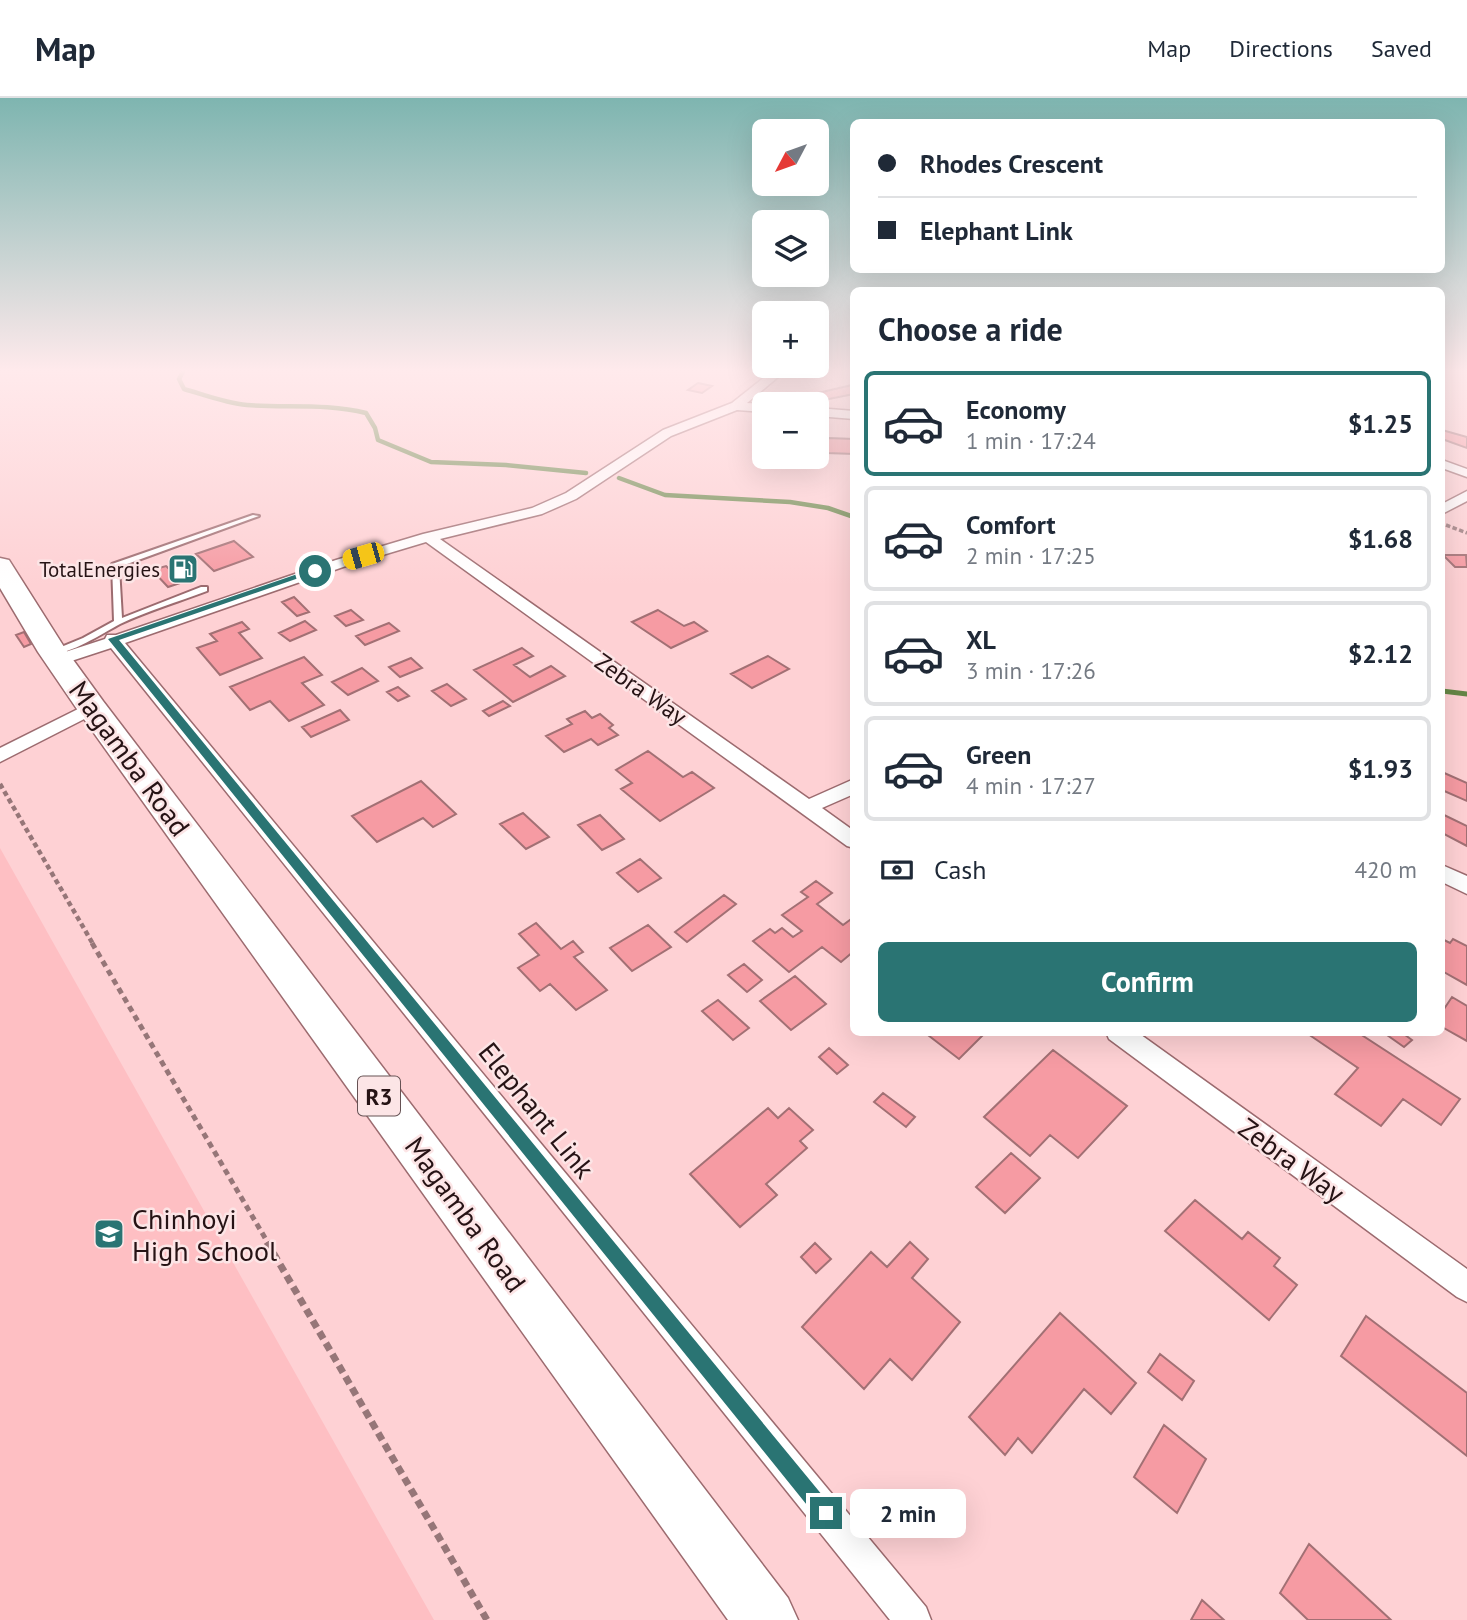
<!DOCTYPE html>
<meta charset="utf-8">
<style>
body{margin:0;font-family:"PT Sans",sans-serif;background:#f6f6f7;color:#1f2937;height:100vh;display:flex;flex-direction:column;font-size:26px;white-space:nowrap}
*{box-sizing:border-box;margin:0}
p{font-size:23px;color:#747a83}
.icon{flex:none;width:38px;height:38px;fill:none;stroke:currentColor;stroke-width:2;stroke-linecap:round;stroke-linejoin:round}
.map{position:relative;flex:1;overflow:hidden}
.details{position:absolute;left:850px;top:189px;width:595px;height:749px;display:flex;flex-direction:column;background:#fff;border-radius:10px;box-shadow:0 7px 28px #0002}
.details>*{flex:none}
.banner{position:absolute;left:850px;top:21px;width:595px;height:154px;border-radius:10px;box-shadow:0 7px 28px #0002;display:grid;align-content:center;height:154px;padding:0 28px;background:#fff}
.needle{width:46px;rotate:229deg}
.buttons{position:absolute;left:752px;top:21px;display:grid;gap:14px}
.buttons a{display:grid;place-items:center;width:77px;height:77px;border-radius:10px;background:#fff;box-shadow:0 7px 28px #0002;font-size:35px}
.end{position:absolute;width:32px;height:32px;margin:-16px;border:9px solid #2a7473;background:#fff;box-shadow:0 0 0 4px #fff}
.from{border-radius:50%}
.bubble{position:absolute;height:49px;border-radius:10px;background:#fff;box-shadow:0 7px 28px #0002;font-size:23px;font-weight:800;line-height:49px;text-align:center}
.car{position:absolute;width:21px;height:42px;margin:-21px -10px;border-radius:9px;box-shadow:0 0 5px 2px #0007;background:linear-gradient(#f5c518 24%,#345 0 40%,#f5c518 0 76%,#345 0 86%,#f5c518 0)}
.banner b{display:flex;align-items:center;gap:24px;height:66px;font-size:26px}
.banner b+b{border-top:2px solid #e0e1e3}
.banner i{width:18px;height:18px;background:#1f2937}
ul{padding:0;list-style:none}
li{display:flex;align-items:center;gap:21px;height:105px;margin:0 14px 10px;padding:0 14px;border:4px solid #e0e1e3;border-radius:10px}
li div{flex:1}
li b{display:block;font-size:26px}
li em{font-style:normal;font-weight:800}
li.selected{border-color:#2a7473}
li>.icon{width:63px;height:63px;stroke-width:1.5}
h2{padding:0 28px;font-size:32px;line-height:84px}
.pay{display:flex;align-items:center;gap:18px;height:77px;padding:0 28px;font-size:26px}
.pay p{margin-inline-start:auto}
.button{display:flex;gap:14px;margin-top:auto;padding:14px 28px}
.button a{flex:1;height:80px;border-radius:10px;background:#2a7473;color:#fff;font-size:28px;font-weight:800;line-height:80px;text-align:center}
header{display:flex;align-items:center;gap:42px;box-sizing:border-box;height:98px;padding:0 35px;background:#fff;border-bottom:2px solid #e0e1e3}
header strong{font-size:33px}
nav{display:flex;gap:38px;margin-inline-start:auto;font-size:24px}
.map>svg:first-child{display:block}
</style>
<header>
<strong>Map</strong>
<nav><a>Map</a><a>Directions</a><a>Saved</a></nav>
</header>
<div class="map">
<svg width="1467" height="1522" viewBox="0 0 1467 1522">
<rect width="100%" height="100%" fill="#fed1d4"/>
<path fill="#febfc3" d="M0 750 434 1522H0Z"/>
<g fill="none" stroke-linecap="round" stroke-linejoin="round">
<path stroke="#658646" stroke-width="4.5" d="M183 274 179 281 184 291C205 297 225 305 247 307 287 310 327 305 366 315L375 330 378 342 431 364 506 367 586 375
M619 380 665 397 790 404 828 410 854 419"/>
<path stroke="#658646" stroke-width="5" d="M1442 593 1467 596"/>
</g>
<path fill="#f69ba3" stroke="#a27074" stroke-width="2" d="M698 285 712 288 702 295 688 292Z
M852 287 854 296 814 304 805 298Z
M1442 332 1467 339V350L1442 341Z
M828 340 854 341V356L827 355Z
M234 443 253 459 214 473 196 456Z
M1443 457H1466L1467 469H1455Z
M166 468 183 484 168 489 152 472Z
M294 499 309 514 297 518 282 504Z
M351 512 363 522 346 528 335 518Z
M658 512 684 528 694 524 707 533 671 550 632 524Z
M305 523 316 532 290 543 279 535Z
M242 524 249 531 239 535 262 560 220 577 197 550 217 543 210 536Z
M389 525 399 533 365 547 356 538Z
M24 534 31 546 24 549 16 537Z
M522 550 533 558 514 567 530 579 551 568 565 578 513 604 474 572Z
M768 558 789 571 752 590 731 576Z
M304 559 322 577 302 585 324 607 289 623 270 603 250 612 230 589Z
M411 560 422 570 400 579 389 569Z
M362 570 378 583 348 597 332 584Z
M447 586 466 601 451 608 432 593Z
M398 589 409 598 398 603 387 594Z
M503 603 510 608 489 618 483 613Z
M340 612 349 622 311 639 302 629Z
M585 613 592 620 600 616 613 627 609 630 618 637 598 647 591 641 564 654 546 638 572 626 567 621Z
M648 653 683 679 692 674 714 690 660 723 621 691 632 685 616 672Z
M1442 674 1467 685V703L1442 692Z
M421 683 456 716 433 729 423 720 377 744 352 718Z
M523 715 549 739 526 751 500 726Z
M1442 716 1467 728V748L1442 735Z
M600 717 624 741 602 752 578 727Z
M640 761 661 780 638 794 617 775Z
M816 783 832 795 817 806 843 827 854 819V853L841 864 822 849 789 874 753 843 770 831 775 835 782 830 793 839 802 833 782 817 808 799 801 794Z
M724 797 736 806 687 844 675 834Z
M536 825 561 851 573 843 583 854 574 859 607 892 576 912 550 886 540 893 518 870 539 857 519 836Z
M648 827 671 849 632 873 610 850Z
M1442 841 1450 845 1453 841 1467 848V887L1442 873Z
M744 866 762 882 747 894 728 877Z
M795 878 826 906 791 932 760 903Z
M1452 899 1467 908V943L1442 929V914Z
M718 902 749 930 733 942 702 913Z
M924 934H982L984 936 959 961Z
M1309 934H1357L1460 1001 1441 1027 1403 1001 1381 1028 1335 996 1358 970 1308 936Z
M1391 934H1401L1412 942 1404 949 1387 937Z
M829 950 848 967 837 976 819 959Z
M1053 952 1127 1008 1078 1060 1050 1037 1030 1058 984 1019Z
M883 995 915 1019 906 1029 874 1004Z
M768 1010 778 1020 789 1010 813 1032 800 1043 807 1050 766 1086 777 1097 740 1129 690 1076Z
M1011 1055 1040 1080 1005 1115 976 1089Z
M1195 1102 1242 1141 1248 1134 1280 1160 1274 1168 1297 1187 1269 1222 1165 1133Z
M910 1144 928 1161 912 1180 960 1224 912 1282 890 1261 864 1291 802 1229 871 1154 887 1169Z
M815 1145 831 1161 816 1175 801 1159Z
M1060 1215 1136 1285 1111 1316 1084 1291 1032 1355 1018 1340 1005 1357 969 1319Z
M1366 1218 1467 1295V1358L1341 1258Z
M1160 1256 1194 1283 1182 1302 1148 1274Z
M1164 1327 1206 1361 1177 1415 1134 1379Z
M1309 1446 1391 1522H1308L1280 1495Z
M1202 1502 1224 1522H1191Z"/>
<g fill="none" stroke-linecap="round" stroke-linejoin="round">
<g stroke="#9c6b6f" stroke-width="4">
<path id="service" d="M253 417 259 418 119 469 122 520 201 489H207V493C178 504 147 513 120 526 101 536 72 556 50 556L49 554 83 540 114 523 112 466Z"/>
</g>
<g stroke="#9c6b6f" stroke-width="3">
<path id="minor" d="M771 274H784L747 305 765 306V314L737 312 671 338 576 401 542 416 440 441 809 701 854 681V696L822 710 854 733V750L847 748 426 444 346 468 125 545 926 1509 931 1522H890L111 550 59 567 50 562 53 558 105 541 107 537H116L336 462 423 436 532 410 566 395 663 332 732 305Z
M817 310 854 313V321L817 318Z
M1442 362 1467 371V379L1442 370Z
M1467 393V403L1442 416V406Z
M92 604 98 606 101 610 98 614 0 664V650Z
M1442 767 1467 778V796L1442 784Z
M1106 934H1137L1467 1171V1204L1457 1199 1109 941Z"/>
</g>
<g stroke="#9c6b6f" stroke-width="3">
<path id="trunk" d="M0 460 9 462 66 552 103 603 788 1500 798 1522H728L81 617 38 554 0 490Z"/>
</g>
<path stroke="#967678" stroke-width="3.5" stroke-dasharray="4.5 2.5" stroke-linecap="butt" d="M1446 427 1467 435"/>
<path stroke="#967678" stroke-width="4.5" stroke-dasharray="5 3.5" stroke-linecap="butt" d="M0 686 93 846"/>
<path stroke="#967678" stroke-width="5" stroke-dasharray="6 4.5" stroke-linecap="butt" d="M92 845 268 1145"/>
<path stroke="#967678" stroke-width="7" stroke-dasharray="8 5" stroke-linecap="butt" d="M267 1144 487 1522"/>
<use href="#service" fill="#fff" fill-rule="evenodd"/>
<use href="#minor" fill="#fff" fill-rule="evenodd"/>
<use href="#trunk" fill="#fff" fill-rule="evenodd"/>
</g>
<linearGradient id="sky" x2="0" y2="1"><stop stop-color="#7eb5b0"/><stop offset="0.56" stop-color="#ffeaec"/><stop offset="1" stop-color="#ffeaec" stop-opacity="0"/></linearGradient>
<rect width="1467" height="487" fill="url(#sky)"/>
<path fill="#2a7473" d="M312 471 319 473 119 542 832 1409 835 1415 832 1422 826 1425 819 1422 108 541Z"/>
<defs>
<g id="fuel-square" transform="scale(1.575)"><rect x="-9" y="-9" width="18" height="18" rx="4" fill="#2a7473" stroke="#fce5e6"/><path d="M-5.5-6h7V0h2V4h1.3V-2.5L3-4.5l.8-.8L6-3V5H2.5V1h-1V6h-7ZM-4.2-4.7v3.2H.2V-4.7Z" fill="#fff"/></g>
<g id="school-square" transform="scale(1.575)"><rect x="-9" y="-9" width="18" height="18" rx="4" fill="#2a7473" stroke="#fce5e6"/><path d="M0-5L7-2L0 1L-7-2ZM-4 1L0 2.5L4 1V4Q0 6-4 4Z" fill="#fff"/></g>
</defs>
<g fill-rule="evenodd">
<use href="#fuel-square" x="183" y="471"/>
<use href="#school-square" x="109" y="1136"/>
</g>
<g text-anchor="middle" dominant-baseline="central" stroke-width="5" stroke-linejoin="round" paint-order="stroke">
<g font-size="21" fill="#261315" stroke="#fce5e6" text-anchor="end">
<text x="160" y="471">TotalEnergies</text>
</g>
<rect fill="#fce5e6" stroke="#665254" stroke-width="2" x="358" y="978.5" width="42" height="39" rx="5"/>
<g font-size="23" font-weight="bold" fill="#261315">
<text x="379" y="998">R3</text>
</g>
<g font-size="24" fill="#261315" stroke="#fce5e6">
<text transform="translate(641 591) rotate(35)">Zebra Way</text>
</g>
<g font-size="28" fill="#261315" stroke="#fce5e6">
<text transform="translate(130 660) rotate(54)">Magamba Road</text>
<text transform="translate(537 1012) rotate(51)">Elephant Link</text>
<text transform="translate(1292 1062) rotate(36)">Zebra Way</text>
<text transform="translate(466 1116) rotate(54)">Magamba Road</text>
</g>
<g font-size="28" fill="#261315" stroke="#fce5e6" text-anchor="start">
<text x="132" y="1120">Chinhoyi<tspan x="132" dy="32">High School</tspan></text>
</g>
</g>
</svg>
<div class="buttons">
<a><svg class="needle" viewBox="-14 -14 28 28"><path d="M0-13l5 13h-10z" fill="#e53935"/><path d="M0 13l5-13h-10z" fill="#747a83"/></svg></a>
<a><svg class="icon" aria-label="layers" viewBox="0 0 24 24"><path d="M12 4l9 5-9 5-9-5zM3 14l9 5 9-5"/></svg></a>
<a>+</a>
<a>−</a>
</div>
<i class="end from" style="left:315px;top:473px"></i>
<i class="end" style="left:826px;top:1415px"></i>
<div class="bubble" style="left:850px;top:1391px;width:116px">2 min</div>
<i class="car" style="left:363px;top:458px;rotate:254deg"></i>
<div class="banner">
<b><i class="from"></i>Rhodes Crescent</b>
<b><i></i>Elephant Link</b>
</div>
<section class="details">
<h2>Choose a ride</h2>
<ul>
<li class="selected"><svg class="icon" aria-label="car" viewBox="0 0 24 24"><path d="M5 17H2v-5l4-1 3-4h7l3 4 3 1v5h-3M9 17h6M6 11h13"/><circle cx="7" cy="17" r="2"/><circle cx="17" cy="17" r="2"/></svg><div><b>Economy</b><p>1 min · 17:24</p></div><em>$1.25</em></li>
<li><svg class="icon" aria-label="car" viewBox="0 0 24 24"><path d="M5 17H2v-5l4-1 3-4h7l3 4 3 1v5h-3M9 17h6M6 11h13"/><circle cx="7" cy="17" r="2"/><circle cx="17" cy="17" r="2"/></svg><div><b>Comfort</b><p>2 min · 17:25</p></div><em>$1.68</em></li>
<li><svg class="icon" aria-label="car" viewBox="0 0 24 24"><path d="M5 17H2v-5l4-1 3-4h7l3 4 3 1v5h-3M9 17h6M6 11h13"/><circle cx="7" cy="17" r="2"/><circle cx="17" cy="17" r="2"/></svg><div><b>XL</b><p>3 min · 17:26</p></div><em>$2.12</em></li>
<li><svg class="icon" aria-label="car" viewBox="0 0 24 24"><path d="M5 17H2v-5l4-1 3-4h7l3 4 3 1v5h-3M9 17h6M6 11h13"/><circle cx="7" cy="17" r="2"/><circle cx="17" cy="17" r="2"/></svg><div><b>Green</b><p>4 min · 17:27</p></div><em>$1.93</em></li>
</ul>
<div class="pay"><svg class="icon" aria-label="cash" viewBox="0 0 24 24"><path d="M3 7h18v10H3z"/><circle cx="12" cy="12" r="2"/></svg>Cash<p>420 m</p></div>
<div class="button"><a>Confirm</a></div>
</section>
</div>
